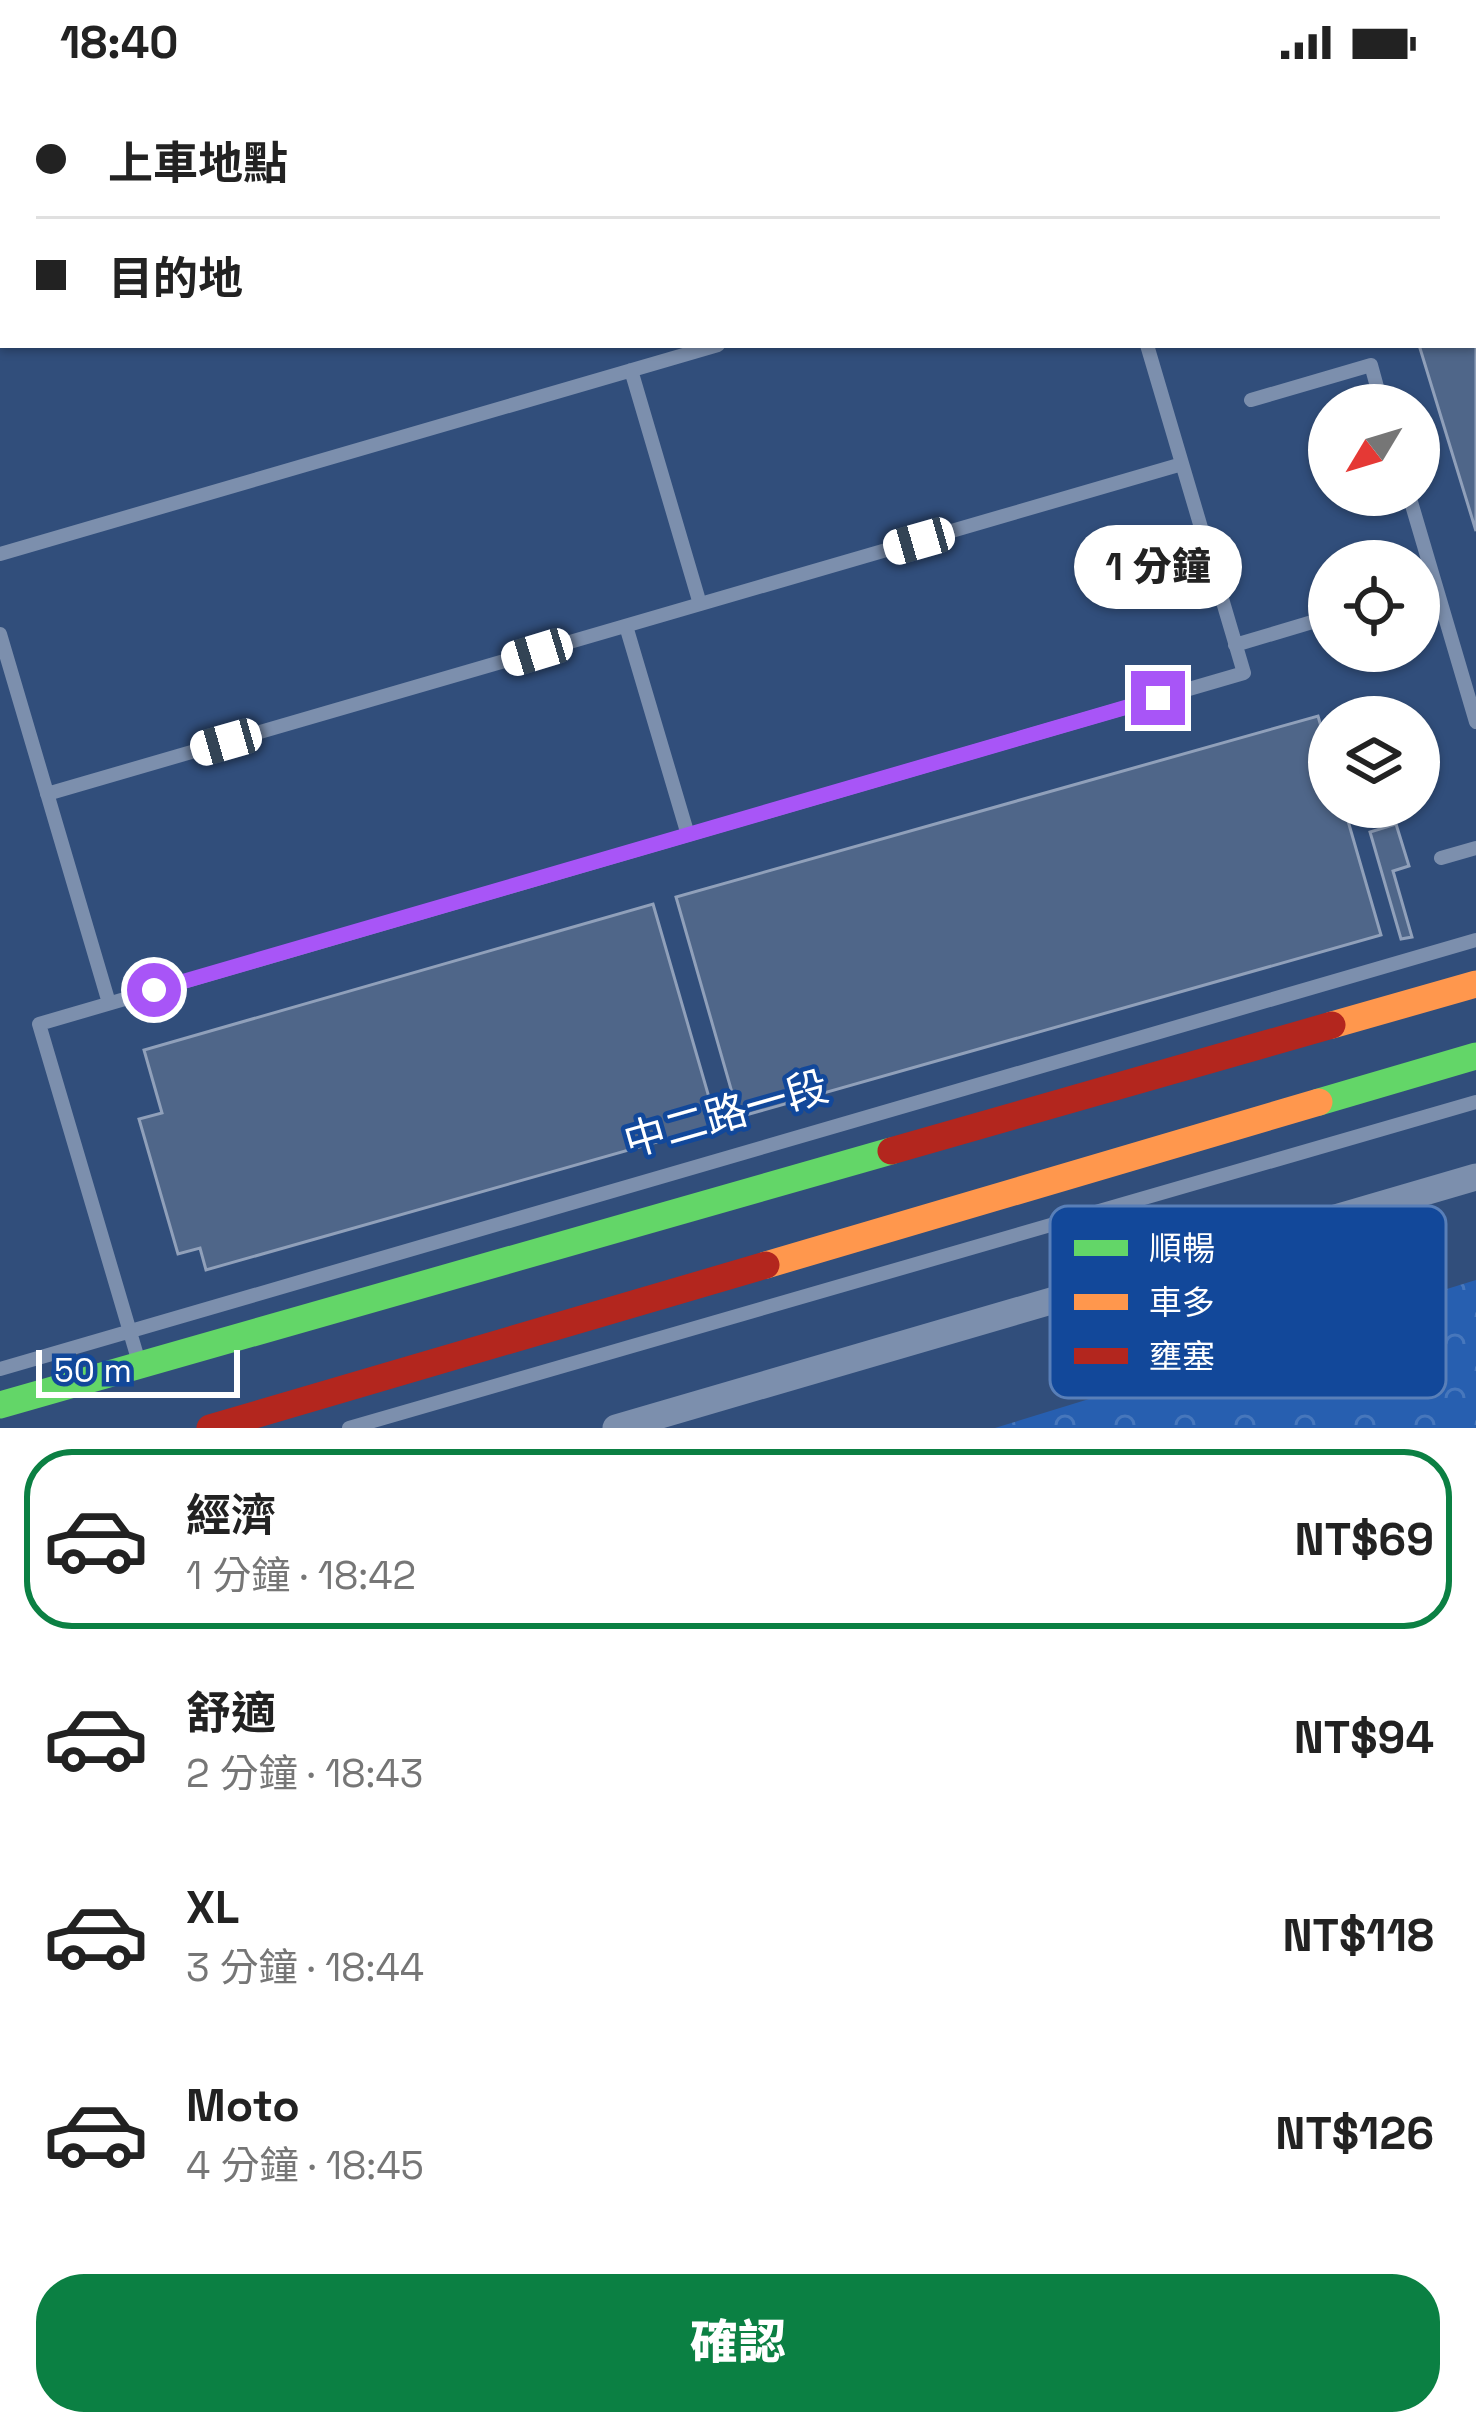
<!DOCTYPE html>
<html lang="zh-TW">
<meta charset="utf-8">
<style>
body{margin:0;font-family:"Space Grotesk","Noto Sans TC",sans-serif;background:#f6f6f6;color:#222;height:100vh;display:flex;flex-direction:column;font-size:45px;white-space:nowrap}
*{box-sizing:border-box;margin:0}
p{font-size:39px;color:#767676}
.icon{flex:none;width:66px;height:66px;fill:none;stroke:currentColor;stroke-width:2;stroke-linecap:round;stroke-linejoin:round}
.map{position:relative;height:1344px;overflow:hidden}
.details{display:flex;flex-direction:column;background:#fff;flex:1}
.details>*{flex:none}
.hud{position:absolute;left:0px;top:0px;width:1476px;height:264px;box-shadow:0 3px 9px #0004;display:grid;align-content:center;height:264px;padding:0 36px;background:#fff}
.needle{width:78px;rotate:232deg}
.buttons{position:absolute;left:1308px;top:300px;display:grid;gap:24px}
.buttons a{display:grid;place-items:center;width:132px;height:132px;border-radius:50%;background:#fff;box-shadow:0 3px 9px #0004;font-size:60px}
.scale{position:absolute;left:36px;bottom:30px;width:204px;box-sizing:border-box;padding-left:12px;border:6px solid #fff;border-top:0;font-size:33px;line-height:42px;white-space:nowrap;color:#fff;-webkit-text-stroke:9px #12489a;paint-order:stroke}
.end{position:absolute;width:54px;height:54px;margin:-27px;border:15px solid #a855f7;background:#fff;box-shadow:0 0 0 6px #fff}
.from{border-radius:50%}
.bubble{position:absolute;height:84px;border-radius:42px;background:#fff;box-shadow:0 3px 9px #0004;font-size:39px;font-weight:800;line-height:84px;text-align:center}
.car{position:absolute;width:36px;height:72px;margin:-36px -18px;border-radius:15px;box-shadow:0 0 9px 3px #0007;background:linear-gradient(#fff 24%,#345 0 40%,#fff 0 76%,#345 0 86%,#fff 0)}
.hud b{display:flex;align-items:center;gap:42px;height:114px;font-size:45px}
.hud b+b{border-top:3px solid #e0e0e0}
.hud i{width:30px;height:30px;background:#222}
ul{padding:21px 0 0;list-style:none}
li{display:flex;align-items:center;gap:36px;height:180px;margin:0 24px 18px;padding:0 12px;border:6px solid transparent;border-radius:48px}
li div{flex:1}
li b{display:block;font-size:45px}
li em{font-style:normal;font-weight:800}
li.active{border-color:#0b8043}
li>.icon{width:108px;height:108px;stroke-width:1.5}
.action{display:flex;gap:24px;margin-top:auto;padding:24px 36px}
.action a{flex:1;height:138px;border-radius:48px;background:#0b8043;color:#fff;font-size:48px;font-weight:800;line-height:138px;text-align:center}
.status{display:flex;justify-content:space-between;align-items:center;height:84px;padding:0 60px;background:#fff;direction:ltr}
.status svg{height:33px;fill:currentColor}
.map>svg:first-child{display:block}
</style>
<div class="status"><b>18:40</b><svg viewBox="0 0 49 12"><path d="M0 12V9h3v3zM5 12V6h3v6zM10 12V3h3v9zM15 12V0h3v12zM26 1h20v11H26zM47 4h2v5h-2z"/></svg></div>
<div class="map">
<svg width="1476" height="1344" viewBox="0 0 1476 1344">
<defs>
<pattern id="forest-crowns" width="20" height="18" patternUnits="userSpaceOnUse" patternTransform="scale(3)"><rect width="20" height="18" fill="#275fb0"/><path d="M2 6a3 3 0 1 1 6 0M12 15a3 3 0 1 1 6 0" fill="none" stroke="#4777bc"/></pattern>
</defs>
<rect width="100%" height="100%" fill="#314e7b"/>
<path fill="url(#forest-crowns)" d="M1476 1196V1344H995Z"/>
<path fill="#4f6689" stroke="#90a0ba" stroke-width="3" d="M978 0H1132L1133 3H967Z
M1476 232V447L1419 261H1473Z
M1318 632 1329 670V723H1344L1381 851 739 1033 676 813Z
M1396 740 1409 782 1393 787 1412 853 1401 855 1370 748Z
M653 820 717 1041 206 1186 200 1164 178 1170 139 1035 162 1029 144 966Z"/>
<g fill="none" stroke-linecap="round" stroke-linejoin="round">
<path stroke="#7c8fad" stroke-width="14" d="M1187 0 1188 3
M1366 0 1367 3
M1296 3 1305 0
M1473 92 1476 91
M1473 152 1476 151
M631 286 700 520
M1251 316 1371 281 1382 321
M1409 411 1476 638
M0 470 718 261
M626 542 688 751
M0 550 109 919
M1235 561 1329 533
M47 710 1182 380
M1441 774 1476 764
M138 1275 39 940 1244 589 1147 261
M0 1285 1476 856
M349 1344 1476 1018"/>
<path stroke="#7c8fad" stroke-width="27" d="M616 1344 1476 1093"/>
<path stroke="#63d668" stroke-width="27" d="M0 124 3 123
M1319 1018 1476 972
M0 1321 891 1067"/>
<path stroke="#ff974d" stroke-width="27" d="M1332 941 1476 900
M766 1181 1319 1018"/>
<path stroke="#b3261e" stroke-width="27" d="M410 3 420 0
M605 3 615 0
M0 176 3 175
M891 1067 1332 941
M210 1344 766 1181"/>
</g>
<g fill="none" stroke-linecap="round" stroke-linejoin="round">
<path stroke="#a855f7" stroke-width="15" d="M154 906 1158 614"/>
</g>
<g text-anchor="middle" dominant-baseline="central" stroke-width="9" stroke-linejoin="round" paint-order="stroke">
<g font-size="42" fill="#fff" stroke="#12489a">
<text transform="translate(726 1030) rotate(-16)">中二路一段</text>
</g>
</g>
<rect x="1050" y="1122" width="396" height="192" rx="18" fill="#12489a" stroke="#597fb8" stroke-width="3"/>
<rect x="1074" y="1156" width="54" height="16" fill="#63d668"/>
<rect x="1074" y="1210" width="54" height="16" fill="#ff974d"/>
<rect x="1074" y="1264" width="54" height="16" fill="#b3261e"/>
<g font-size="33" fill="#fff">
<text x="1149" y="1176">順暢</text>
<text x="1149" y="1230">車多</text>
<text x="1149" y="1284">壅塞</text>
</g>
</svg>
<div class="buttons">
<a><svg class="needle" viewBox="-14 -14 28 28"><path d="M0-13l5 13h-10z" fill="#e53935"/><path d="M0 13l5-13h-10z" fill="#767676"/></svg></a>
<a><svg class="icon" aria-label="locate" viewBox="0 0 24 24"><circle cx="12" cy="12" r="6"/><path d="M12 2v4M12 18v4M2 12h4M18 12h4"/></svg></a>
<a><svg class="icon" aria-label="layers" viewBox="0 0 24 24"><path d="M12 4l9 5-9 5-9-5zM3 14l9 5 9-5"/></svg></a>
</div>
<div class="scale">50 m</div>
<i class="end from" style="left:154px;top:906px"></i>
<i class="end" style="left:1158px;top:614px"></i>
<div class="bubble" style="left:1074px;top:441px;width:168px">1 分鐘</div>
<i class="car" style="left:919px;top:457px;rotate:254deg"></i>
<i class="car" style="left:537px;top:568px;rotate:253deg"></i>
<i class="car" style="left:226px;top:658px;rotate:254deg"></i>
<div class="hud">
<b><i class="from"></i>上車地點</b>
<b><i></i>目的地</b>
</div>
</div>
<section class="details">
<ul>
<li class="active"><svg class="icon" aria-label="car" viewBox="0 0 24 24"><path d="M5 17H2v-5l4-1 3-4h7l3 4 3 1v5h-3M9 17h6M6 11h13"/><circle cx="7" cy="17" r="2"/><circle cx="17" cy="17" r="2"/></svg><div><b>經濟</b><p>1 分鐘 · 18:42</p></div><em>NT$69</em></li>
<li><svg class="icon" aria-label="car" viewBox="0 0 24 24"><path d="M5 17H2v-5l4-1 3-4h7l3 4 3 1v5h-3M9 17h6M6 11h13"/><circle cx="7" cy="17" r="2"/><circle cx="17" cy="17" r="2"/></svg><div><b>舒適</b><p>2 分鐘 · 18:43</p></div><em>NT$94</em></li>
<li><svg class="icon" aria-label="car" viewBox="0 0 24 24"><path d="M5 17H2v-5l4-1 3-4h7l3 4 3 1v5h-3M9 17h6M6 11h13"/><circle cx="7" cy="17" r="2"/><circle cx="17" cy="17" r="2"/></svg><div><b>XL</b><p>3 分鐘 · 18:44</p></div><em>NT$118</em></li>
<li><svg class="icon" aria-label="car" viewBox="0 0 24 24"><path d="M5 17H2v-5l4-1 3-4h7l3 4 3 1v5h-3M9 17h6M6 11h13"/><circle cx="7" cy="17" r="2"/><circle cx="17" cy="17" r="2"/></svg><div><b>Moto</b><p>4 分鐘 · 18:45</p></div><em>NT$126</em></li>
</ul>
<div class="action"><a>確認</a></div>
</section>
